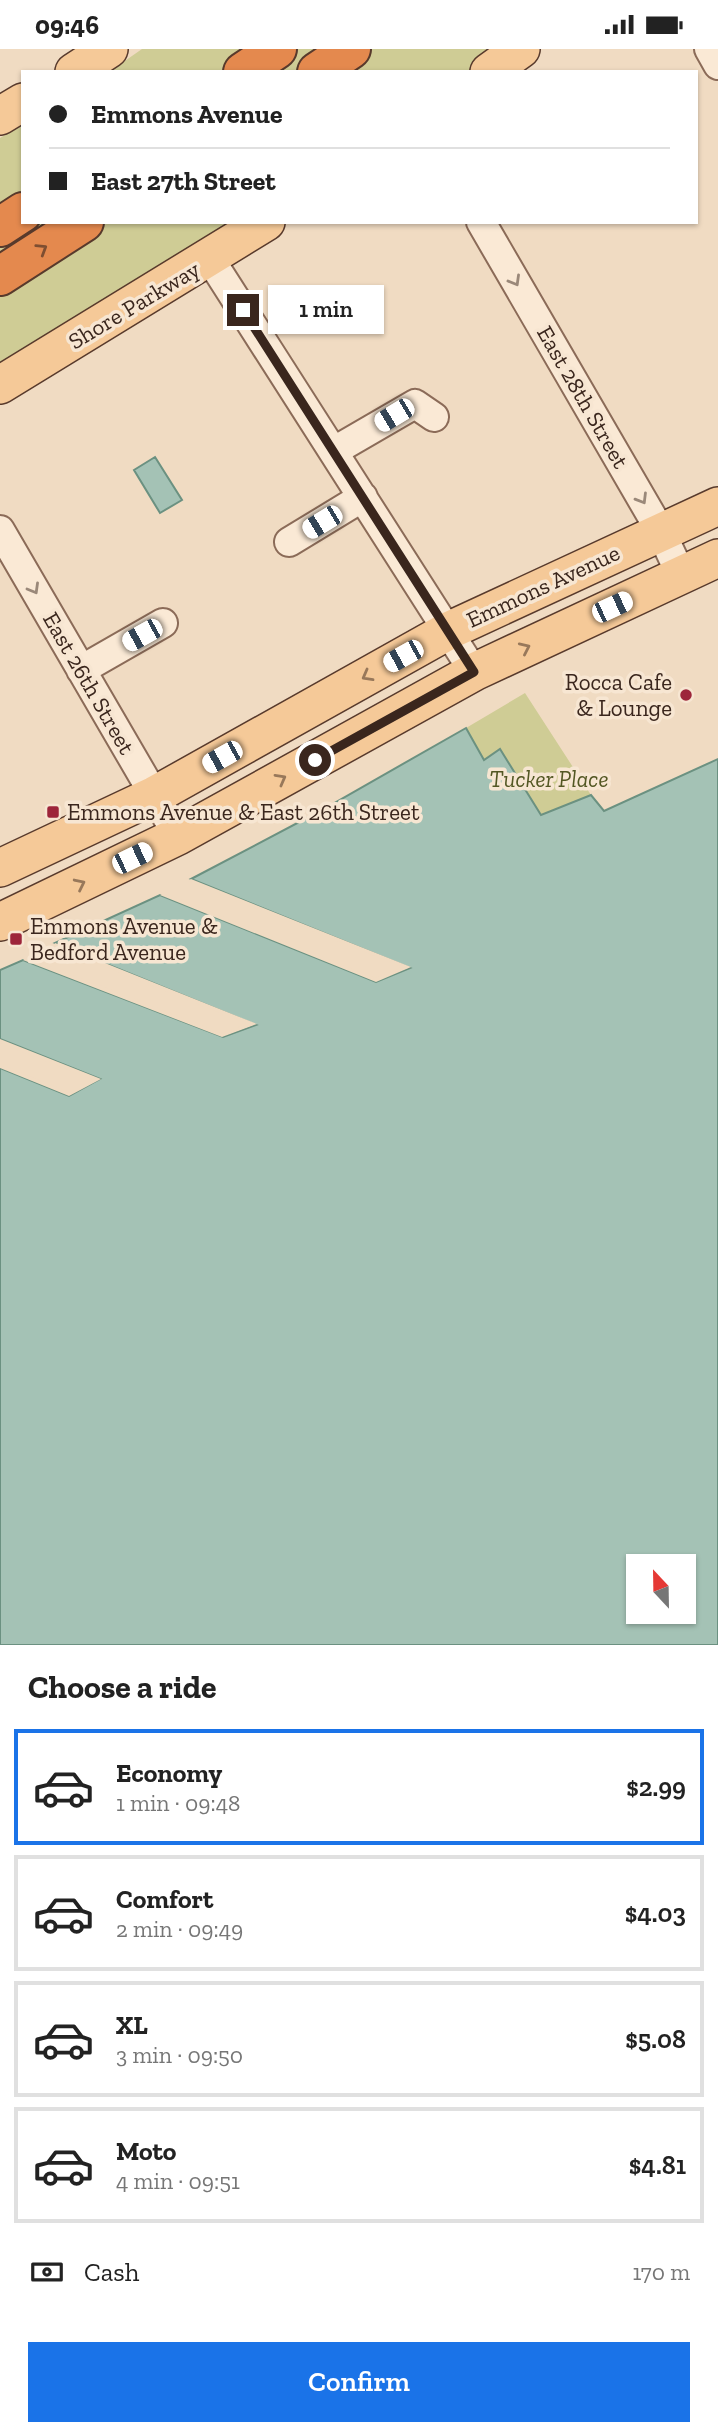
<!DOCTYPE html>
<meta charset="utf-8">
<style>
body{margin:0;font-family:"Zilla Slab",serif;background:#f2f2f2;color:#222;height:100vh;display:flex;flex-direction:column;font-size:26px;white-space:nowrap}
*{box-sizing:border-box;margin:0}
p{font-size:23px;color:#767676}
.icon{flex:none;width:38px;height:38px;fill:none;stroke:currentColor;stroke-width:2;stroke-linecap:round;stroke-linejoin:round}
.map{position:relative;height:1596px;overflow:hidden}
.sheet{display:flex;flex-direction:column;background:#fff;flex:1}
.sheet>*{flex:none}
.hud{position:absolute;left:21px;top:21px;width:677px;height:154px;border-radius:0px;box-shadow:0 2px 5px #0004;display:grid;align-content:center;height:154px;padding:0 28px;background:#fff}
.needle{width:46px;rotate:338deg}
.buttons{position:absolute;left:626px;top:1505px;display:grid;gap:14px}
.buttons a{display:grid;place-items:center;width:70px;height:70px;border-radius:0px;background:#fff;box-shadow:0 2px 5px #0004;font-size:35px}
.end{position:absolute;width:32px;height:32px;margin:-16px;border:9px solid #3a261d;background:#fff;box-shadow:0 0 0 4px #fff}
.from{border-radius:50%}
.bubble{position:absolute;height:49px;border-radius:0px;background:#fff;box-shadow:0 2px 5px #0004;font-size:23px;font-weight:600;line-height:49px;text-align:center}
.car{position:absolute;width:21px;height:42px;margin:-21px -10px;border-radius:9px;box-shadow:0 0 5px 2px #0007;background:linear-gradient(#fff 24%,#345 0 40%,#fff 0 76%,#345 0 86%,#fff 0)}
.hud b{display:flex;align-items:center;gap:24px;height:66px;font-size:26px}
.hud b+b{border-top:2px solid #e0e0e0}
.hud i{width:18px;height:18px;background:#222}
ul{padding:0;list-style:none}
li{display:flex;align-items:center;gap:21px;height:116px;margin:0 14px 10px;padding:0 14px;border:4px solid #e0e0e0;border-radius:0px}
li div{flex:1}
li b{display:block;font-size:26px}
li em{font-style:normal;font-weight:600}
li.selected{border-color:#1a73e8}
li>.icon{width:63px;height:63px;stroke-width:1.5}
h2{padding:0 28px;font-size:32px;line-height:84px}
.pay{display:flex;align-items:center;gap:18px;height:77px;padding:0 28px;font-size:26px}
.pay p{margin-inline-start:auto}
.button{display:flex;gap:14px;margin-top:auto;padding:14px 28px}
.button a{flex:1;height:80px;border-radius:0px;background:#1a73e8;color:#fff;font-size:28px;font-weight:600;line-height:80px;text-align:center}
.status{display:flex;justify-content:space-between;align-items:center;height:49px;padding:0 35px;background:#fff;direction:ltr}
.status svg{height:19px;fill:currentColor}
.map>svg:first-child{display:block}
</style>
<div class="status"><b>09:46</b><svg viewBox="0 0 49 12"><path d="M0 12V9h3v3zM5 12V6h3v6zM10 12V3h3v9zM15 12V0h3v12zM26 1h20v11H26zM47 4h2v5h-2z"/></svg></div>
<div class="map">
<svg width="718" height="1596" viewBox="0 0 718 1596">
<rect width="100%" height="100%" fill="#f0dbc2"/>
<path fill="#cfcc95" d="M142 0H506L472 23H109Z
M23 75V173H245L0 325V89Z
M525 644 591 746 541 766 500 700 484 711 466 679Z"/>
<path fill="#a4c2b5" stroke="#6b9181" stroke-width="2" fill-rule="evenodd" d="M155 408 182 451 160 464 134 421Z
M466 679 484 711 500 700 541 766 591 746 604 762 718 710V1596H0V1019L69 1047 100 1030 0 990V921L23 911 223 988 256 976 55 894 160 846 376 933 410 919 191 830 322 761ZM639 1517H684V1563H639Z"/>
<path fill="#f0dbc2" d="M191 830 411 918 376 933 160 846 164 844 376 929 402 918 188 832Z
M55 894 257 975 222 988 23 911 27 908 222 984 247 975 54 897Z
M0 990 101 1030 69 1047 0 1019V1015L69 1043 93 1031 0 994Z"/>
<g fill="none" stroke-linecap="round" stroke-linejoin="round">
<g stroke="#8b6b58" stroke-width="32">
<path id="minor" d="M709 0 718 16
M481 173 661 483 681 526
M210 210 474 623
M334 402 415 355 434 368
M0 481 178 787
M289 493 363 448
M81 621 163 574"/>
</g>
<g stroke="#583a2c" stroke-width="40">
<path id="major" d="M74 23 109 0
M489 23 521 0
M0 67 23 53
M0 336 266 173
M0 819 155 746 448 582 718 457
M0 873 178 787 474 623 718 509"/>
</g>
<g stroke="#583a2c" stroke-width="42">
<path id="highway" d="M243 23 277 0
M317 23 351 0
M0 178 23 163
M0 227 84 173"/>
</g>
<use href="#minor" stroke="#fae9d5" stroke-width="28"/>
<use href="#major" stroke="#f5c998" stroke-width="37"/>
<use href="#highway" stroke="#e4894e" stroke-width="38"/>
</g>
<defs><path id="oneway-chevron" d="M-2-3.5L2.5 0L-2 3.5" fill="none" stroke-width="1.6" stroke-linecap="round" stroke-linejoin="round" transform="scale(1.75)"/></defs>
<use stroke="#7e4e31" href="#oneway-chevron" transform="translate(42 200) rotate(-32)"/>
<g stroke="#9a8879">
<use href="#oneway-chevron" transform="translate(515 232) rotate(60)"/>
<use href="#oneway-chevron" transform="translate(642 450) rotate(59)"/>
<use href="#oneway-chevron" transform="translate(34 540) rotate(60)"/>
</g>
<g stroke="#98785a">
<use href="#oneway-chevron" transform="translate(525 599) rotate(-25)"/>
<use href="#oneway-chevron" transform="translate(367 627) rotate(151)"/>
<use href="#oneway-chevron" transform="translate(281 730) rotate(-29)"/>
<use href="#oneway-chevron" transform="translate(80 835) rotate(-26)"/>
</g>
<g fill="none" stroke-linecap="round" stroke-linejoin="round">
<path stroke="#3a261d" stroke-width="9" d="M243 261 474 623 315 711"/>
</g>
<g fill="#9d253a" stroke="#f7e6d2" stroke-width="2.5">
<circle cx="686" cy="646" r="7"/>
<rect x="46" y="756" width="14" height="14" rx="3.5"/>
<rect x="9" y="883" width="14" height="14" rx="3.5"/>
</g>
<g text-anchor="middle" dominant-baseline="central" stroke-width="7" stroke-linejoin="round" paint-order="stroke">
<g font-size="23" fill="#3a261d" stroke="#f7e6d2">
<text transform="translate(134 256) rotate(-31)">Shore Parkway</text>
<text transform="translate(583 348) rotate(60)">East 28th Street</text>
<text transform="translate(543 537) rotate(-25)">Emmons Avenue</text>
<text transform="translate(89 634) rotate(60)">East 26th Street</text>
</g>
<g font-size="23" fill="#3a261d" stroke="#f7e6d2" text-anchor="start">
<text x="672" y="633" text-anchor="end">Rocca Cafe<tspan x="672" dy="26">&amp; Lounge</tspan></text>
<text x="67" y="763">Emmons Avenue &amp; East 26th Street</text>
<text x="30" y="877">Emmons Avenue &amp;<tspan x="30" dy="26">Bedford Avenue</tspan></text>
</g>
<g font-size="23" font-style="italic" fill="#535723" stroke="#f7e6d2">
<text x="549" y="730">Tucker Place</text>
</g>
</g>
</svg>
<div class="buttons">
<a><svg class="needle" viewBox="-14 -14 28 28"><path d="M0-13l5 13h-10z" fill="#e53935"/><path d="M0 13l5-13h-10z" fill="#767676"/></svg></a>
</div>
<i class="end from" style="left:315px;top:711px"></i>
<i class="end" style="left:243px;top:261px"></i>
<div class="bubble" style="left:268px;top:236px;width:116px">1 min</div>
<i class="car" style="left:394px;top:366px;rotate:239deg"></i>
<i class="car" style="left:322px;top:473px;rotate:239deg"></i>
<i class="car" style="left:612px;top:558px;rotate:65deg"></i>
<i class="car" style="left:142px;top:586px;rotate:241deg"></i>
<i class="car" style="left:403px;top:607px;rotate:241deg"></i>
<i class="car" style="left:222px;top:708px;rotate:241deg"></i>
<i class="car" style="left:132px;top:809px;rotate:64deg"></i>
<div class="hud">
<b><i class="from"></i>Emmons Avenue</b>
<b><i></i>East 27th Street</b>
</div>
</div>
<section class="sheet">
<h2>Choose a ride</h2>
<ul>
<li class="selected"><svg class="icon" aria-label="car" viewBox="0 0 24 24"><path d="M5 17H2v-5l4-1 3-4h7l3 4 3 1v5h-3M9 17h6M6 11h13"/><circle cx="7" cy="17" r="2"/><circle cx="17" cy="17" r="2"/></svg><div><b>Economy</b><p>1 min · 09:48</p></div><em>$2.99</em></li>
<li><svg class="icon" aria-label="car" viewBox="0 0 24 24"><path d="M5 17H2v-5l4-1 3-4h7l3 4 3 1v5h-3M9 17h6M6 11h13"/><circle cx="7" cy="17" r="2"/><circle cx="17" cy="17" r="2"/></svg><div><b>Comfort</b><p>2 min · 09:49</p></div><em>$4.03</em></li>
<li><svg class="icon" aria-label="car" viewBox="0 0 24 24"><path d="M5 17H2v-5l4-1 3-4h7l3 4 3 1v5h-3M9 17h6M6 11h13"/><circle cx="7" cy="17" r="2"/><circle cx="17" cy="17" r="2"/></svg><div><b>XL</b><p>3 min · 09:50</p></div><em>$5.08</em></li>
<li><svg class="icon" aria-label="car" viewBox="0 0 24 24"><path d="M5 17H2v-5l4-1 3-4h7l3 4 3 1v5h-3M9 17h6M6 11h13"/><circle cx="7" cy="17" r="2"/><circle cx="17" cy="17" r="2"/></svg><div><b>Moto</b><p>4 min · 09:51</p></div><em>$4.81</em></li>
</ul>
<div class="pay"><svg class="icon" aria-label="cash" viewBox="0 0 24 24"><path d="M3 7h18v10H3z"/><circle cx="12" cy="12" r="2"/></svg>Cash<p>170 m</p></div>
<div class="button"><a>Confirm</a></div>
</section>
